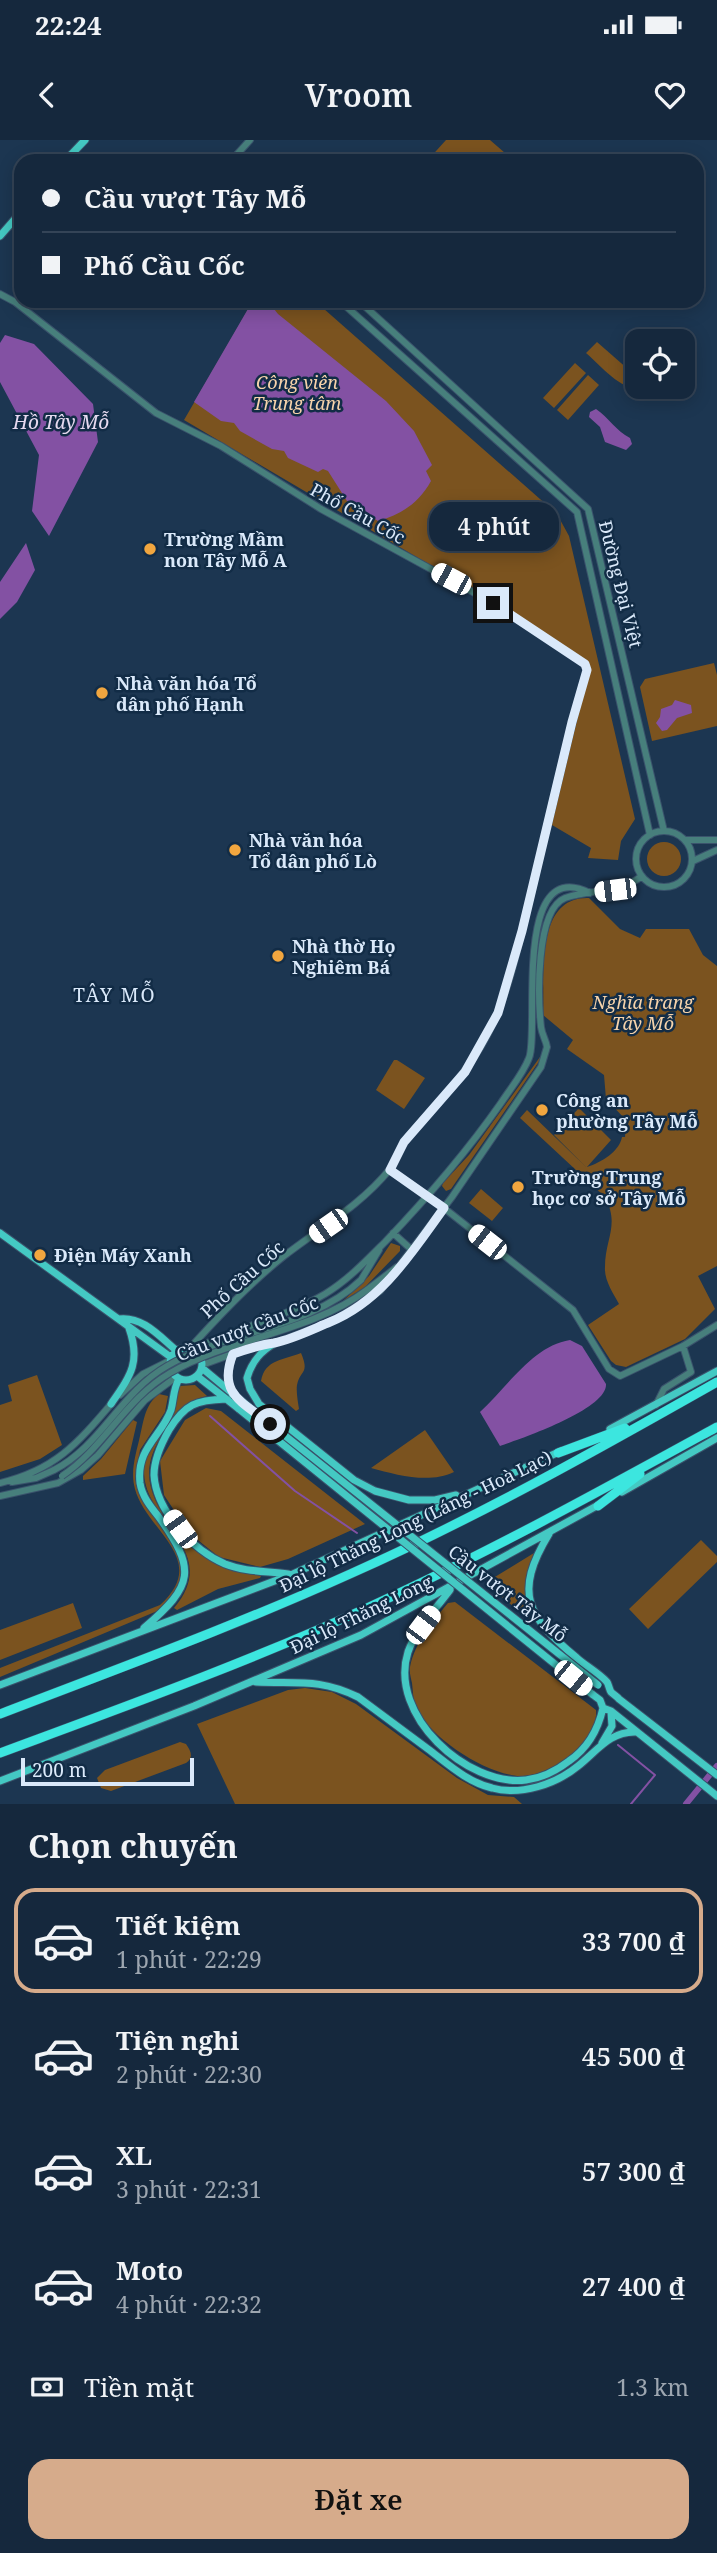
<!DOCTYPE html>
<html lang="vi">
<meta charset="utf-8">
<style>
body{margin:0;font-family:"Noto Serif",serif;background:#1e3044;color:#f1f3f6;height:100vh;display:flex;flex-direction:column;font-size:26px;white-space:nowrap}
*{box-sizing:border-box;margin:0}
p{font-size:23px;color:#9da6b0}
.icon{flex:none;width:38px;height:38px;fill:none;stroke:currentColor;stroke-width:2;stroke-linecap:round;stroke-linejoin:round}
.map{position:relative;height:1664px;overflow:hidden}
.side{display:flex;flex-direction:column;background:#15283d;flex:1}
.side>*{flex:none}
.top-card{position:absolute;left:14px;top:14px;width:690px;height:154px;border-radius:21px;box-shadow:0 4px 18px #0003,0 0 0 2px #344457;display:grid;align-content:center;height:154px;padding:0 28px;background:#15283d}
.tools{position:absolute;left:625px;top:189px;display:grid;gap:14px}
.tools a{display:grid;place-items:center;width:70px;height:70px;border-radius:14px;background:#15283d;box-shadow:0 4px 18px #0003,0 0 0 2px #344457;font-size:35px}
.scale{position:absolute;left:21px;bottom:18px;width:173px;box-sizing:border-box;padding-left:7px;border:4px solid #dae9fa;border-top:0;font-size:19px;line-height:24px;white-space:nowrap;color:#dae9fa;-webkit-text-stroke:5px #122c46;paint-order:stroke}
.end{position:absolute;width:32px;height:32px;margin:-16px;border:9px solid #dae9fa;background:#111;box-shadow:0 0 0 4px #111}
.from{border-radius:50%}
.bubble{position:absolute;height:49px;border-radius:21px;background:#15283d;box-shadow:0 4px 18px #0003,0 0 0 2px #344457;font-size:23px;font-weight:600;line-height:49px;text-align:center}
.car{position:absolute;width:21px;height:42px;margin:-21px -10px;border-radius:9px;box-shadow:0 0 5px 2px #0007;background:linear-gradient(#fff 24%,#345 0 40%,#fff 0 76%,#345 0 86%,#fff 0)}
.top-card b{display:flex;align-items:center;gap:24px;height:66px;font-size:26px}
.top-card b+b{border-top:2px solid #344457}
.top-card i{width:18px;height:18px;background:#f1f3f6}
ul{padding:0;list-style:none}
li{display:flex;align-items:center;gap:21px;height:105px;margin:0 14px 10px;padding:0 14px;border:4px solid transparent;border-radius:21px}
li div{flex:1}
li b{display:block;font-size:26px}
li em{font-style:normal;font-weight:600}
li.on{border-color:#d6ab8b}
li>.icon{width:63px;height:63px;stroke-width:1.5}
h2{padding:0 28px;font-size:32px;line-height:84px}
.pay{display:flex;align-items:center;gap:18px;height:77px;padding:0 28px;font-size:26px}
.pay p{margin-inline-start:auto}
.action{display:flex;gap:14px;margin-top:auto;padding:14px 28px}
.action a{flex:1;height:80px;border-radius:21px;background:#d6ab8b;color:#111;font-size:28px;font-weight:600;line-height:80px;text-align:center}
.status{display:flex;justify-content:space-between;align-items:center;height:49px;padding:0 35px;background:#15283d;direction:ltr}
.status svg{height:19px;fill:currentColor}
header{display:flex;justify-content:space-between;align-items:center;height:91px;padding:0 28px;background:#15283d;font-size:32px;font-weight:600}
.map>svg:first-child{display:block}
</style>
<div class="status"><b>22:24</b><svg viewBox="0 0 49 12"><path d="M0 12V9h3v3zM5 12V6h3v6zM10 12V3h3v9zM15 12V0h3v12zM26 1h20v11H26zM47 4h2v5h-2z"/></svg></div>
<header><svg class="icon" aria-label="back" viewBox="0 0 24 24"><path d="M15 5l-7 7 7 7"/></svg>Vroom<svg class="icon" aria-label="heart" viewBox="0 0 24 24"><path d="M12 20l-8-8c-3-5 5-10 8-4 3-6 11-1 8 4z"/></svg></header>
<div class="map">
<svg width="717" height="1664" viewBox="0 0 717 1664">
<rect width="100%" height="100%" fill="#1c3651"/>
<path fill="#7b531f" d="M446 0H490L505 13 498 21H427Z
M253 161H315L557 374 569 396 635 679 621 701 618 720 588 718 591 708 552 685 590 526 459 442 184 280Z
M597 202 637 237V247L649 248C622 254 605 229 586 213Z
M575 223 586 233 554 268 543 258Z
M588 235 599 245 568 280 557 270Z
M714 523 717 535V586L652 601 640 547 645 539Z
M647 719a17 17 0 1 1 34 0a17 17 0 1 1-34 0Z
M589 758 620 789 640 798 646 789H689L703 815 717 826V1126L698 1136 715 1169 685 1199 626 1227 616 1225 611 1221 588 1185 619 1164C613 1153 604 1140 605 1127 605 1099 620 1085 605 1057L520 978 527 970 586 1027 554 995 579 968 611 1000 587 1027C602 1022 619 1012 622 997H625L626 980 606 959 604 935 567 909 573 900 543 875C545 837 534 756 589 758Z
M540 917V920L451 1049 446 1051 442 1046 443 1043 469 1015Z
M394 920H397L425 938 404 969 376 950Z
M481 1049 503 1068 492 1081 469 1063Z
M391 1103 400 1106V1111L365 1147 343 1161 369 1136Z
M301 1213C310 1234 300 1230 297 1245 296 1252 298 1262 299 1269L296 1271 261 1241C265 1219 284 1220 301 1213Z
M37 1235 62 1305 40 1319 0 1332V1265L12 1261 8 1245Z
M195 1245 207 1256C186 1260 174 1276 163 1293 155 1306 149 1319 149 1334 150 1367 182 1405 210 1420 226 1429 245 1429 261 1436L260 1438 218 1449 177 1470 174 1468C223 1409 142 1383 144 1329 144 1306 166 1293 174 1273 177 1265 177 1255 179 1246Z
M159 1254 168 1256 165 1272 140 1310 135 1339 144 1363 173 1402 183 1425 180 1443 162 1469 0 1537V1528L160 1465C211 1419 146 1391 135 1349 130 1331 136 1314 140 1296 144 1279 145 1265 159 1254Z
M206 1268 221 1271 365 1384 288 1419 260 1427 219 1417 189 1393 164 1355 160 1321 185 1280Z
M133 1280 137 1282 125 1334 83 1340V1336L101 1319Z
M425 1290 454 1332C429 1344 397 1335 371 1328Z
M701 1400 717 1416V1422L648 1489 629 1469Z
M534 1413C524 1440 525 1454 532 1482L485 1443Z
M455 1462 596 1570C599 1603 547 1639 517 1636 483 1632 432 1599 417 1569 413 1562 413 1551 412 1543 411 1538 409 1532 410 1527 415 1502 432 1482 448 1463Z
M73 1463 82 1488 0 1520V1490Z
M305 1548 332 1552 356 1564 457 1638 488 1655 514 1657 522 1664H235L197 1584 288 1550Z
M180 1602 186 1604C191 1611 194 1618 186 1623L111 1651 101 1648 97 1638 105 1630Z"/>
<path fill="#8351a3" d="M263 161 270 164 278 174 386 261 414 291 432 325 426 331 431 341C419 363 402 374 378 381L347 361 328 331 323 329 318 332 288 318 284 311 272 309 240 291 234 283 221 281 194 262 252 162Z
M5 195 34 204 93 264 98 302 49 396 32 371 39 315 0 242V203Z
M596 269C609 278 616 291 630 298L632 304 626 310 605 302 600 287 589 277 590 272Z
M26 403 35 430 17 462 0 479V442Z
M675 560 691 565 692 573 677 578 667 590 662 591 656 583 660 577 661 569 672 565Z
M570 1200 582 1206 606 1244C608 1269 521 1299 500 1306L480 1272C507 1248 532 1206 570 1200Z"/>
<g fill="none" stroke-linecap="round" stroke-linejoin="round">
<path stroke="#8351a3" stroke-width="2" d="M210 1276 295 1351 357 1393
M618 1605 655 1635 631 1664"/>
<path stroke="#8351a3" stroke-width="6" d="M686 1664 717 1626"/>
<g stroke="#3a536c" stroke-width="8">
<path id="minor" d="M231 21 250 0
M0 154 15 162 156 273 221 306 321 369 493 463 585 524 587 530C564 606 548 685 529 762 519 802 510 846 493 883 472 930 437 963 405 1002 398 1010 396 1021 390 1029 360 1066 320 1088 284 1116 249 1144 219 1176 189 1209
M340 161 577 372 650 695
M359 161 588 369 664 691
M636 719a28 28 0 1 1 56 0a28 28 0 1 1-56 0Z
M686 700H717
M693 721 717 710
M547 907C546 900 542 895 541 887 538 860 535 770 565 758 593 748 616 756 642 736
M390 1030 444 1068 573 1170 609 1229 620 1236 683 1206 717 1185
M393 1093 412 1110
M361 1140 379 1110
M367 1150 397 1127
M193 1210C235 1188 284 1178 325 1154 348 1140 366 1121 385 1102 427 1058 466 1013 501 963 510 949 523 934 529 918 540 893 511 713 590 753
M202 1225 262 1203H275L333 1181 380 1151 452 1057 541 927 547 907
M120 1255 143 1234 171 1220
M656 1265 664 1249 691 1232 683 1206
M12 1342 36 1338 54 1330
M0 1343C55 1330 77 1304 112 1263
M0 1356 58 1343 81 1330 98 1315 145 1260 176 1237"/>
</g>
<g stroke="#3a536c" stroke-width="9">
<path id="major" d="M65 21 85 0
M0 96 21 72
M0 1093 172 1218
M119 1179C143 1176 160 1197 177 1211
M275 1203C261 1211 252 1221 247 1238L250 1249 259 1264 354 1340 375 1351 409 1360H435L456 1355
M170 1224a16 16 0 1 1 32 0a16 16 0 1 1-32 0Z
M202 1228 244 1263
M197 1236 239 1269
M232 1254C226 1240 228 1228 232 1214
M226 1259C196 1260 185 1264 169 1290 161 1304 154 1319 154 1335 156 1371 193 1410 225 1424 245 1432 267 1431 288 1434
M111 1264C131 1235 141 1222 129 1188
M610 1289 717 1231
M622 1352 717 1298
M549 1394C513 1453 527 1477 577 1518 586 1526 599 1533 607 1542 609 1545 609 1549 611 1552 614 1555 617 1556 619 1559L717 1635
M450 1450C435 1470 416 1489 408 1512 388 1575 467 1647 526 1640 543 1638 556 1631 569 1621 588 1608 598 1590 603 1568
M144 1488C194 1445 197 1430 158 1376 150 1366 142 1356 140 1343 136 1308 161 1297 171 1270 174 1259 173 1249 179 1239
M256 1542C297 1544 319 1538 358 1557 382 1575 405 1592 428 1609 448 1624 467 1642 492 1648 521 1656 556 1644 578 1626 597 1611 610 1591 636 1592
M0 1545 293 1434 561 1311
M592 1554 600 1560 603 1568 611 1571 717 1656
M602 1603 612 1586 611 1572
M0 1641 194 1566 361 1495 602 1363"/>
</g>
<g stroke="#3a536c" stroke-width="10">
<path id="highway" d="M558 1313 625 1288
M598 1366 640 1334
M0 1574C117 1529 235 1486 350 1434 476 1378 597 1310 717 1242
M0 1613C124 1567 249 1522 369 1467 488 1413 602 1350 717 1287"/>
</g>
<use href="#minor" stroke="#477f7c" stroke-width="6"/>
<use href="#major" stroke="#44c9c3" stroke-width="7"/>
<use href="#highway" stroke="#3ce6df" stroke-width="9"/>
<g stroke="#3a536c" stroke-width="8" stroke-linecap="butt">
<path id="minor-bridge" d="M54 1330C101 1306 120 1253 167 1226 226 1191 310 1189 361 1140
M62 1336C104 1308 125 1259 170 1233 232 1197 309 1193 367 1150"/>
</g>
<g stroke="#3a536c" stroke-width="9" stroke-linecap="butt">
<path id="major-bridge" d="M244 1263 598 1545
M239 1269 592 1554"/>
</g>
<use href="#minor-bridge" stroke="#477f7c" stroke-width="6"/>
<use href="#major-bridge" stroke="#44c9c3" stroke-width="7"/>
</g>
<g fill="none" stroke-linecap="round" stroke-linejoin="round">
<path stroke="#dae9fa" stroke-width="9" d="M270 1284C243 1262 217 1254 233 1214 247 1209 259 1205 274 1203 293 1199 313 1189 330 1182 382 1161 412 1112 444 1068L390 1030 404 1002 465 932 498 873 522 791 572 582 587 530 585 524 493 463"/>
</g>
<g fill="#f1a63f" stroke="#122c46" stroke-width="2.5">
<circle cx="150" cy="409" r="7"/>
<circle cx="102" cy="553" r="7"/>
<circle cx="235" cy="710" r="7"/>
<circle cx="278" cy="816" r="7"/>
<circle cx="542" cy="970" r="7"/>
<circle cx="518" cy="1047" r="7"/>
<circle cx="40" cy="1115" r="7"/>
</g>
<g text-anchor="middle" dominant-baseline="central" stroke-width="5" stroke-linejoin="round" paint-order="stroke">
<g font-size="18" font-style="italic" fill="#f6d3ab" stroke="#122c46">
<text x="297" y="242">Công viên<tspan x="297" dy="21">Trung tâm</tspan></text>
<text x="643" y="862">Nghĩa trang<tspan x="643" dy="21">Tây Mỗ</tspan></text>
</g>
<g font-size="18" fill="#dae9fa" stroke="#122c46">
<text transform="translate(358 373) rotate(29)">Phố Cầu Cốc</text>
<text transform="translate(621 444) rotate(76)">Đường Đại Việt</text>
<text transform="translate(242 1139) rotate(-42)">Phố Cầu Cốc</text>
<text transform="translate(247 1188) rotate(-21)">Cầu vượt Cầu Cốc</text>
<text transform="translate(415 1381) rotate(-26)">Đại lộ Thăng Long (Láng - Hoà Lạc)</text>
<text transform="translate(508 1453) rotate(38)">Cầu vượt Tây Mỗ</text>
<text transform="translate(361 1474) rotate(-26)">Đại lộ Thăng Long</text>
</g>
<g font-size="18" font-weight="bold" fill="#dae9fa" stroke="#122c46" text-anchor="start">
<text x="164" y="399">Trường Mầm<tspan x="164" dy="21">non Tây Mỗ A</tspan></text>
<text x="116" y="543">Nhà văn hóa Tổ<tspan x="116" dy="21">dân phố Hạnh</tspan></text>
<text x="249" y="700">Nhà văn hóa<tspan x="249" dy="21">Tổ dân phố Lò</tspan></text>
<text x="292" y="806">Nhà thờ Họ<tspan x="292" dy="21">Nghiêm Bá</tspan></text>
<text x="556" y="960">Công an<tspan x="556" dy="21">phường Tây Mỗ</tspan></text>
<text x="532" y="1037">Trường Trung<tspan x="532" dy="21">học cơ sở Tây Mỗ</tspan></text>
<text x="54" y="1115">Điện Máy Xanh</text>
</g>
<g font-size="19" font-style="italic" fill="#e7daf0" stroke="#122c46">
<text x="61" y="282">Hồ Tây Mỗ</text>
</g>
<g font-size="19" letter-spacing="2" fill="#dae9fa" stroke="#122c46">
<text x="115" y="855">TÂY MỖ</text>
</g>
</g>
</svg>
<div class="tools">
<a><svg class="icon" aria-label="locate" viewBox="0 0 24 24"><circle cx="12" cy="12" r="6"/><path d="M12 2v4M12 18v4M2 12h4M18 12h4"/></svg></a>
</div>
<div class="scale">200 m</div>
<i class="end from" style="left:270px;top:1284px"></i>
<i class="end" style="left:493px;top:463px"></i>
<div class="bubble" style="left:429px;top:362px;width:130px">4 phút</div>
<i class="car" style="left:451px;top:439px;rotate:298deg"></i>
<i class="car" style="left:615px;top:750px;rotate:263deg"></i>
<i class="car" style="left:328px;top:1086px;rotate:235deg"></i>
<i class="car" style="left:487px;top:1102px;rotate:308deg"></i>
<i class="car" style="left:180px;top:1389px;rotate:324deg"></i>
<i class="car" style="left:423px;top:1485px;rotate:37deg"></i>
<i class="car" style="left:573px;top:1538px;rotate:129deg"></i>
<div class="top-card">
<b><i class="from"></i>Cầu vượt Tây Mỗ</b>
<b><i></i>Phố Cầu Cốc</b>
</div>
</div>
<section class="side">
<h2>Chọn chuyến</h2>
<ul>
<li class="on"><svg class="icon" aria-label="car" viewBox="0 0 24 24"><path d="M5 17H2v-5l4-1 3-4h7l3 4 3 1v5h-3M9 17h6M6 11h13"/><circle cx="7" cy="17" r="2"/><circle cx="17" cy="17" r="2"/></svg><div><b>Tiết kiệm</b><p>1 phút · 22:29</p></div><em>33 700 ₫</em></li>
<li><svg class="icon" aria-label="car" viewBox="0 0 24 24"><path d="M5 17H2v-5l4-1 3-4h7l3 4 3 1v5h-3M9 17h6M6 11h13"/><circle cx="7" cy="17" r="2"/><circle cx="17" cy="17" r="2"/></svg><div><b>Tiện nghi</b><p>2 phút · 22:30</p></div><em>45 500 ₫</em></li>
<li><svg class="icon" aria-label="car" viewBox="0 0 24 24"><path d="M5 17H2v-5l4-1 3-4h7l3 4 3 1v5h-3M9 17h6M6 11h13"/><circle cx="7" cy="17" r="2"/><circle cx="17" cy="17" r="2"/></svg><div><b>XL</b><p>3 phút · 22:31</p></div><em>57 300 ₫</em></li>
<li><svg class="icon" aria-label="car" viewBox="0 0 24 24"><path d="M5 17H2v-5l4-1 3-4h7l3 4 3 1v5h-3M9 17h6M6 11h13"/><circle cx="7" cy="17" r="2"/><circle cx="17" cy="17" r="2"/></svg><div><b>Moto</b><p>4 phút · 22:32</p></div><em>27 400 ₫</em></li>
</ul>
<div class="pay"><svg class="icon" aria-label="cash" viewBox="0 0 24 24"><path d="M3 7h18v10H3z"/><circle cx="12" cy="12" r="2"/></svg>Tiền mặt<p>1.3 km</p></div>
<div class="action"><a>Đặt xe</a></div>
</section>
